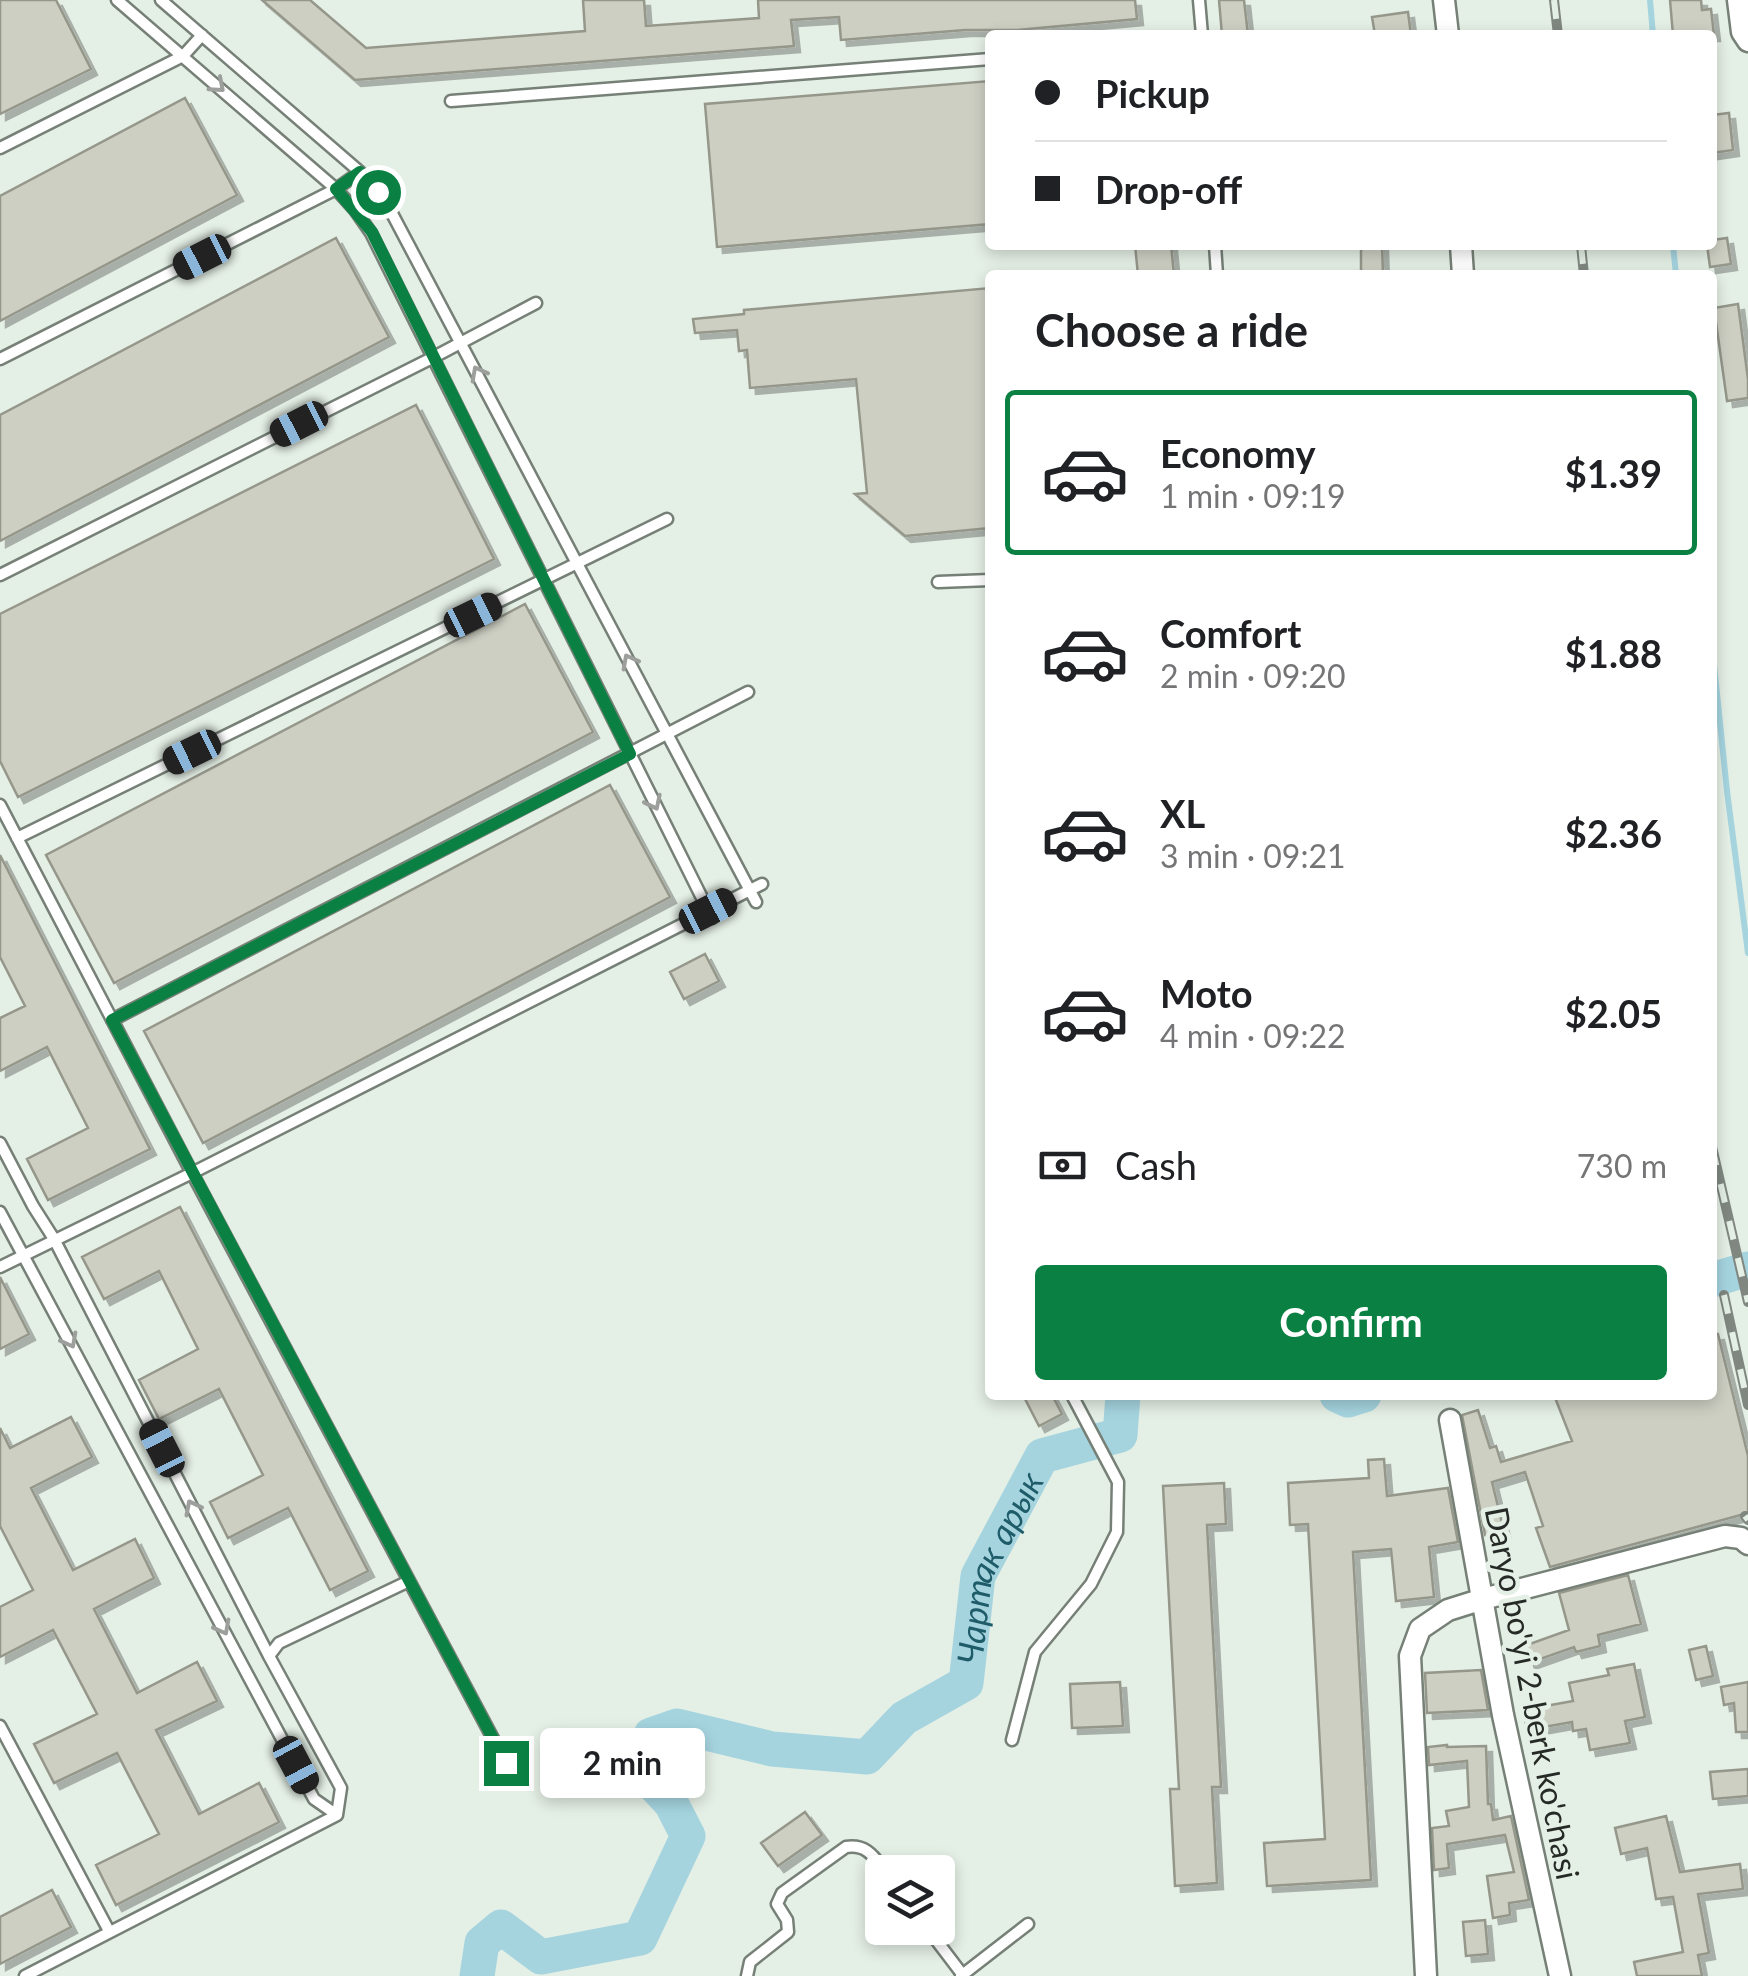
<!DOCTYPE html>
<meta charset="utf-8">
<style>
body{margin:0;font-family:Lato,sans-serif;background:#f6f6f6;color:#202124;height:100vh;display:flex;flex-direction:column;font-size:38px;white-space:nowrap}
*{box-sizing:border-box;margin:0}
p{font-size:32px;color:#757577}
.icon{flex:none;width:55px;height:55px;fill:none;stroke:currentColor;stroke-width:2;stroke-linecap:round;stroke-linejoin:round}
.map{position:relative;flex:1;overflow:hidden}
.side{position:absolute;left:985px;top:270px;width:732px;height:1130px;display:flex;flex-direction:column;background:#fff;border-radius:10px;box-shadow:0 5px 15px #0003}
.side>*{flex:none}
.banner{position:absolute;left:985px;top:30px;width:732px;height:220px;border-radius:10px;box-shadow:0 5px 15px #0003;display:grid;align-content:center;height:220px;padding:0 50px;background:#fff}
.tools{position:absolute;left:865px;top:1855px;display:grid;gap:20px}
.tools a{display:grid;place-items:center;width:90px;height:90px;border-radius:10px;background:#fff;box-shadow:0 5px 15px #0003;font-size:50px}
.end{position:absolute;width:45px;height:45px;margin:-22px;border:12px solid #0b8043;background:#fff;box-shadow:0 0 0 5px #fff}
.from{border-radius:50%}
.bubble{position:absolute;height:70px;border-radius:10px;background:#fff;box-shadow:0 5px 15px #0003;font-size:32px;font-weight:700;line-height:70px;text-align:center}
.car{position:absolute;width:30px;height:60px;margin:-30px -15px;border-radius:12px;box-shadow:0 0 8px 2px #0007;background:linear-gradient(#222 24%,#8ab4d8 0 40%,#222 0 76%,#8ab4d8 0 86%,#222 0)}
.banner b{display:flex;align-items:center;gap:35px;height:95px;font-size:38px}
.banner b+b{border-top:2px solid #e0e0e0}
.banner i{width:25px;height:25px;background:#202124}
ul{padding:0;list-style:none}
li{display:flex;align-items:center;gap:30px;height:165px;margin:0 20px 15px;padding:0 30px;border:5px solid transparent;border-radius:10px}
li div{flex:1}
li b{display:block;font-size:38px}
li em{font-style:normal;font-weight:700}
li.active{border-color:#0b8043}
li>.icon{width:90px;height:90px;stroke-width:1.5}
h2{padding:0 50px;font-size:45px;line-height:120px}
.pay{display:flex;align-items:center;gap:25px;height:110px;padding:0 50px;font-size:38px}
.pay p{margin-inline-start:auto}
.button{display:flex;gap:20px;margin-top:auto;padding:20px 50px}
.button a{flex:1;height:115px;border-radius:10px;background:#0b8043;color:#fff;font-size:40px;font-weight:700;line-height:115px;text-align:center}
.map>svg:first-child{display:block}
</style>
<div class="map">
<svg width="1748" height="1976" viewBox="0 0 1748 1976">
<defs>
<filter id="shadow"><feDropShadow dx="6" dy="6" stdDeviation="0" flood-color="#0004"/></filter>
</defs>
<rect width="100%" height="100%" fill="#e4efe5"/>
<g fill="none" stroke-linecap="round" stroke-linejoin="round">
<path stroke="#a5d4df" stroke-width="6" d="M1650 0 1653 35
M1673 245 1676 275
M1712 645 1727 791 1748 953"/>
<g stroke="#a5d4df" stroke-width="35">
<path d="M1712 1280 1748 1269"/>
<path d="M1337 1395 1348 1400 1364 1395"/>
<path id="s1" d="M477 1976 482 1943 501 1927 541 1957 640 1938 688 1836 671 1803 644 1774 651 1735 677 1726 772 1749 867 1757 904 1718 966 1683 978 1576 1042 1456 1120 1435 1123 1395"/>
</g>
</g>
<path fill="#cecfc3" stroke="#96978b" stroke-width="2.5" filter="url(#shadow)" d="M0 0H56L91 69 0 114Z
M262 0H310L366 48 585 31 583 0H644L646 26 759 18 758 0H1135L1137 19 1017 30H965L841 40 839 17 791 20 794 46 355 80Z
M1219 0H1244L1248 35H1222Z
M1670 0H1701L1702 10 1711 9 1714 35H1673Z
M1408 12 1411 35H1375L1372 17Z
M990 81V224L717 247 705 104Z
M185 98 237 195 0 321V196Z
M1729 113 1733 150 1712 153V115Z
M336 238 389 337 0 541V415Z
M1727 238 1731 264 1710 267 1707 245H1712V240Z
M1135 245H1171L1174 275H1138Z
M1361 245H1382L1383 275H1361Z
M990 288V528L905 536 855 494 867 493 856 379 750 388 747 350 739 351 737 330 695 333 693 319 744 314V310Z
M1738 304 1748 379V398L1727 401 1714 308Z
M416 405 494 559 18 797 0 761V614Z
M525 604 593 732 114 983 46 855Z
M610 785 670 897 203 1143 144 1031Z
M0 855 150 1149 48 1200 27 1159 88 1128 47 1047 0 1071V1018L25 1006 0 957Z
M705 954 719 981 684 999 670 972Z
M180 1207 368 1571 330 1590 288 1508 228 1538 210 1502 263 1475 219 1389 159 1419 139 1380 198 1349 159 1271 104 1299 82 1257Z
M0 1277 29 1334 0 1349Z
M1718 1334 1748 1456V1513L1550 1567 1536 1528 1543 1526 1525 1472 1492 1482 1504 1531 1485 1535 1462 1415 1478 1410 1490 1448 1496 1446 1501 1462 1572 1441 1554 1395H1712V1335Z
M1023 1395H1052L1062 1414 1039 1426Z
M71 1417 92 1457 31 1488 73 1570 135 1539 154 1578 94 1609 137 1693 197 1662 217 1701 156 1730 199 1814 259 1783 279 1822 116 1905 96 1865 159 1834 117 1753 54 1783 34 1744 97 1714 53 1630 0 1657V1607L33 1590 0 1526V1428L10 1448Z
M1384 1459 1387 1496 1448 1488 1458 1542 1429 1547 1434 1597 1396 1601 1391 1549 1353 1552 1371 1880 1267 1886 1264 1843 1325 1839 1308 1524 1290 1525 1288 1483 1369 1478 1368 1460Z
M1224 1483 1226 1524 1207 1525 1221 1787H1212L1217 1883 1175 1886 1170 1789H1179L1163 1486Z
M1628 1575 1641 1624 1598 1635 1600 1646 1576 1652 1574 1647 1529 1663 1524 1646 1569 1630 1559 1593Z
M1706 1646 1713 1676 1696 1680 1689 1650Z
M1634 1664 1645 1717 1625 1721 1630 1743 1590 1750 1586 1729 1573 1731 1572 1722 1527 1730 1523 1710 1573 1701 1569 1683 1609 1675 1607 1669Z
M1481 1670 1488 1710 1427 1713 1425 1673Z
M1120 1682 1123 1726 1072 1728 1070 1684Z
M1748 1682V1732H1736L1734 1703 1724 1705 1721 1687Z
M1447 1745V1747L1486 1746 1488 1804H1491L1493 1820 1511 1816 1529 1900 1509 1903 1510 1915 1493 1918 1487 1876 1514 1872 1505 1835 1447 1844 1449 1868 1434 1870 1432 1828 1449 1826 1446 1811 1469 1807 1467 1761 1429 1765 1428 1747Z
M1748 1769V1796L1713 1799 1710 1772Z
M805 1812 822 1835 778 1866 761 1843Z
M1666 1816 1680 1872 1740 1864 1743 1889 1698 1894 1709 1953 1698 1955 1702 1976H1637L1634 1962 1683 1952 1673 1897 1656 1899 1647 1848 1621 1854 1615 1828Z
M52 1890 71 1927 0 1964V1917Z
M1485 1920 1488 1954 1466 1956 1463 1922Z"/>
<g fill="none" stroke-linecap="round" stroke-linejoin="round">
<g stroke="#768077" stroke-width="15">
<path id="service" d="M117 0 336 189 355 210 371 233 712 918
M161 0 360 172 387 204 756 902
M1199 0 1202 35
M451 101 990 59
M0 148 183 56 202 35
M1215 245 1217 275
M0 359 336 189 360 172
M0 575 432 358 536 303
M938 582 990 580
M0 805 192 1173 506 1763
M17 838 667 519
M112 1020 748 692
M0 1143 33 1206 54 1239 269 1656 341 1788 337 1815
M0 1212 314 1799 337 1815
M0 1267 192 1173 762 884
M269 1656 279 1643 409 1581
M0 1726 109 1931
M1012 1740 1035 1652 1091 1584 1117 1532 1118 1482 1072 1395
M927 1928 962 1974
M25 1976 337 1815
M747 1976 750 1962 788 1932 787 1920 777 1904 782 1893 846 1847C867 1844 874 1857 886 1872
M961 1976 1028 1924"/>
</g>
<g stroke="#768077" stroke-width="25">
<path id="minor" d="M1444 0 1448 35
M1738 0 1742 32 1748 41
M1461 245 1463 275
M1450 1420 1503 1715 1560 1976
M1426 1976 1410 1656 1420 1629 1448 1610 1483 1599 1725 1536 1741 1538 1748 1544"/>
</g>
<use href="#service" stroke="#fff" stroke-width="10"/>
<use href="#minor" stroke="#fff" stroke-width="20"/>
<g stroke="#808780" stroke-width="10">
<path id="rail" d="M1554 0 1558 35
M1581 245 1584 275
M1712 1147 1748 1302
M1724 1295 1748 1405
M1745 1516 1748 1520"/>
</g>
<use href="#rail" stroke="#e4efe5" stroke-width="6" stroke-dasharray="19" stroke-linecap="butt"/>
</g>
<defs><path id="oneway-chevron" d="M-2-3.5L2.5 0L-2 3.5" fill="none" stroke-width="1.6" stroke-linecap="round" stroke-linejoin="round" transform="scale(2.5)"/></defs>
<g stroke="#9d9f9d">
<use href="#oneway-chevron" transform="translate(218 86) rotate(41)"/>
<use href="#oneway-chevron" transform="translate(478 373) rotate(-118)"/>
<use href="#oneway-chevron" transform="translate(629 661) rotate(-118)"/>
<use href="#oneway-chevron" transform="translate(654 803) rotate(64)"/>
<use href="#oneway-chevron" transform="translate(70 1341) rotate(62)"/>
<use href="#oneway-chevron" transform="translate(192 1507) rotate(-117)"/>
<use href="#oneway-chevron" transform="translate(223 1628) rotate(62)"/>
</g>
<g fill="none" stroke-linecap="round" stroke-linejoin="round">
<path stroke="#0b8043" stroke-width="12" d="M378 192 360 172 336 189 372 232 630 754 112 1020 506 1763"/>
</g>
<g text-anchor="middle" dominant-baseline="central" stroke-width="9" stroke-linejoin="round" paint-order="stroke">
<g font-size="32" fill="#262a26" stroke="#e4efe5">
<text transform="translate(1533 1693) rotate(79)">Daryo bo'yi 2-berk ko'chasi</text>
</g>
<g font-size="35" font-style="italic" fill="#1f5c69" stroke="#e4efe5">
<text stroke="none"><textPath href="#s1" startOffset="905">Чартак арык</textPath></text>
</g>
</g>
</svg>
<div class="tools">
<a><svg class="icon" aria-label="layers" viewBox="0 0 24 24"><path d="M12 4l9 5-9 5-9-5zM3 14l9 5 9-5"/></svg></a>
</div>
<i class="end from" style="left:378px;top:192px"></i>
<i class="end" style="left:506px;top:1763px"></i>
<div class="bubble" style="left:540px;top:1728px;width:165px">2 min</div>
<i class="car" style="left:202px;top:257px;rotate:243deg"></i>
<i class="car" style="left:299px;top:424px;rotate:243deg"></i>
<i class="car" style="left:473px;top:615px;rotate:64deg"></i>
<i class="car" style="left:192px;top:752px;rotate:244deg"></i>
<i class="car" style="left:708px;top:911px;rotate:63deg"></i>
<i class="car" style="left:162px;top:1448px;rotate:333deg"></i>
<i class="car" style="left:296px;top:1765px;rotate:152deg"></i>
<div class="banner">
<b><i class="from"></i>Pickup</b>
<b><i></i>Drop-off</b>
</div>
<section class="side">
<h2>Choose a ride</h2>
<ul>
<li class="active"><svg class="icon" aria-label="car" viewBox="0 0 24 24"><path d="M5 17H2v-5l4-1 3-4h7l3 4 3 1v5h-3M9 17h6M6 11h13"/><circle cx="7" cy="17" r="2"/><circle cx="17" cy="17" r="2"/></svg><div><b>Economy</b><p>1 min · 09:19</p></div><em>$1.39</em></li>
<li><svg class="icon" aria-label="car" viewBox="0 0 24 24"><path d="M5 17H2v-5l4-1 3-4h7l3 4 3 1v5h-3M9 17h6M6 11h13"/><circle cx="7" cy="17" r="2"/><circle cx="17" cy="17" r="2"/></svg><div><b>Comfort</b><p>2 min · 09:20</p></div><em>$1.88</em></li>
<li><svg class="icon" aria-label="car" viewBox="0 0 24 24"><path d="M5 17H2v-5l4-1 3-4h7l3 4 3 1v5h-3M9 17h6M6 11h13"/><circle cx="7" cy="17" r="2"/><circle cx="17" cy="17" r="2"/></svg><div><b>XL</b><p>3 min · 09:21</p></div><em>$2.36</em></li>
<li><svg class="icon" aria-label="car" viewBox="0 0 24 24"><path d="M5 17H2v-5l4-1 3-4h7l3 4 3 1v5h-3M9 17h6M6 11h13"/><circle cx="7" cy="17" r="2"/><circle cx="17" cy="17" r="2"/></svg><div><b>Moto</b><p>4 min · 09:22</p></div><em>$2.05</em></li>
</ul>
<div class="pay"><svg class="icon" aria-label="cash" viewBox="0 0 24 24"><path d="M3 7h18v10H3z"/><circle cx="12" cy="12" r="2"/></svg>Cash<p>730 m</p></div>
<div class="button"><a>Confirm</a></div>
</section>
</div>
